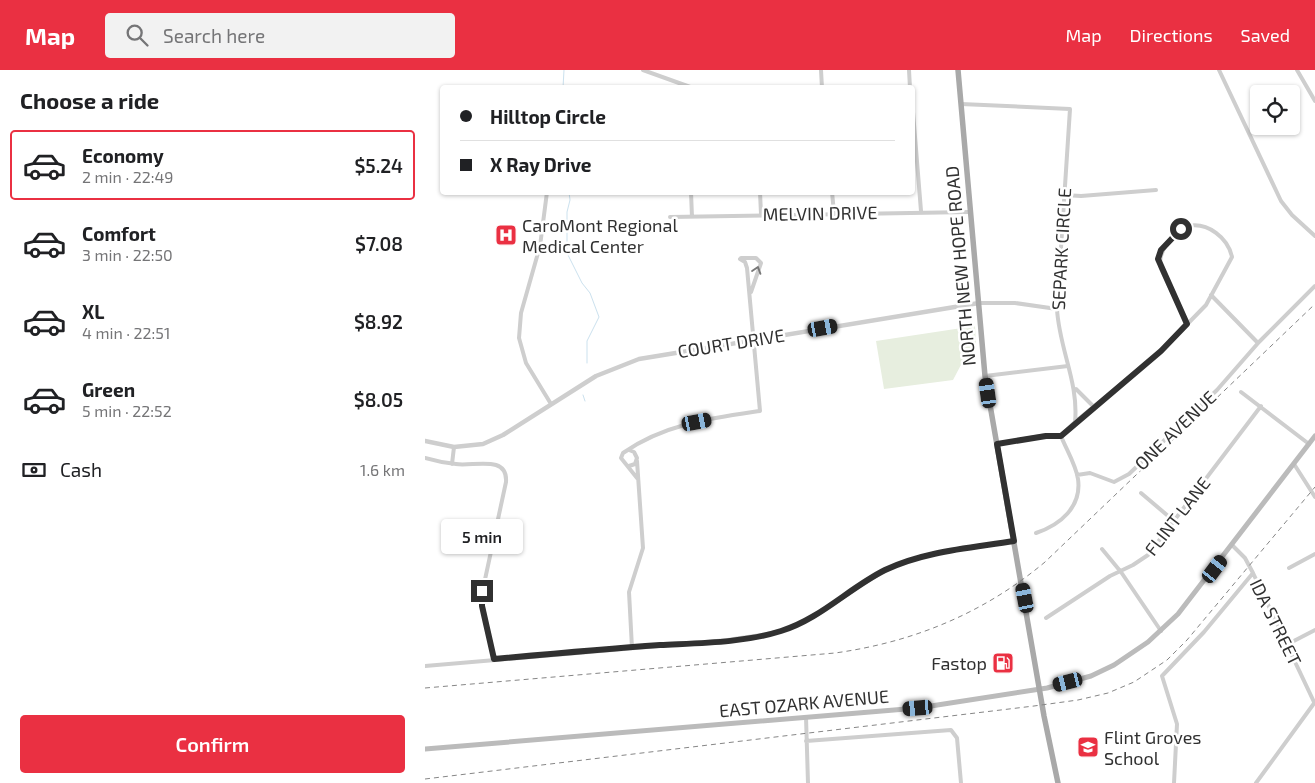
<!DOCTYPE html>
<meta charset="utf-8">
<style>
body{margin:0;font-family:"Exo 2",sans-serif;background:#f2f2f2;color:#202124;height:100vh;display:flex;flex-direction:column;font-size:19px;white-space:nowrap}
*{box-sizing:border-box;margin:0}
p{font-size:16px;color:#757577}
.icon{flex:none;width:28px;height:28px;fill:none;stroke:currentColor;stroke-width:2;stroke-linecap:round;stroke-linejoin:round}
.map{position:relative;flex:1;overflow:hidden}
.sheet{display:flex;flex-direction:column;background:#fff;width:425px}
.sheet>*{flex:none}
.top-card{position:absolute;left:15px;top:15px;width:475px;height:110px;border-radius:5px;box-shadow:0 1px 4px #0004;display:grid;align-content:center;height:110px;padding:0 20px;background:#fff}
.controls{position:absolute;left:825px;top:15px;display:grid;gap:10px}
.controls a{display:grid;place-items:center;width:50px;height:50px;border-radius:5px;background:#fff;box-shadow:0 1px 4px #0004;font-size:25px}
.end{position:absolute;width:22px;height:22px;margin:-11px;border:6px solid #313131;background:#fff;box-shadow:0 0 0 2px #fff}
.from{border-radius:50%}
.bubble{position:absolute;height:35px;border-radius:5px;background:#fff;box-shadow:0 1px 4px #0004;font-size:16px;font-weight:600;line-height:35px;text-align:center}
.car{position:absolute;width:15px;height:30px;margin:-15px -8px;border-radius:6px;box-shadow:0 0 4px 1px #0007;background:linear-gradient(#222 24%,#8ab4d8 0 40%,#222 0 76%,#8ab4d8 0 86%,#222 0)}
.top-card b{display:flex;align-items:center;gap:18px;height:48px;font-size:19px}
.top-card b+b{border-top:1px solid #e0e0e0}
.top-card i{width:12px;height:12px;background:#202124}
ul{padding:0;list-style:none}
li{display:flex;align-items:center;gap:15px;height:70px;margin:0 10px 8px;padding:0 10px;border:2px solid transparent;border-radius:5px}
li div{flex:1}
li b{display:block;font-size:19px}
li em{font-style:normal;font-weight:600}
li.on{border-color:#ea3042}
li>.icon{width:45px;height:45px;stroke-width:1.5}
h2{padding:0 20px;font-size:22px;line-height:60px}
.pay{display:flex;align-items:center;gap:12px;height:55px;padding:0 20px;font-size:19px}
.pay p{margin-inline-start:auto}
.cta{display:flex;gap:10px;margin-top:auto;padding:10px 20px}
.cta a{flex:1;height:58px;border-radius:5px;background:#ea3042;color:#fff;font-size:20px;font-weight:600;line-height:58px;text-align:center}
header{display:flex;align-items:center;gap:30px;box-sizing:border-box;height:70px;padding:0 25px;background:#ea3042;color:#fff}
header strong{font-size:24px}
nav{display:flex;gap:28px;margin-inline-start:auto;font-size:18px}
.search{width:350px;height:45px;background:#f2f2f2;display:flex;align-items:center;gap:12px;box-sizing:border-box;padding:0 18px;border-radius:5px;color:#757577;font-size:19px}
main{display:flex;flex:1;min-height:0}
.map>svg:first-child{display:block}
</style>
<header>
<strong>Map</strong>
<div class="search"><svg class="icon" aria-label="search" viewBox="0 0 24 24"><circle cx="10" cy="10" r="6"/><path d="M15 15l6 6"/></svg>Search here</div>
<nav><a>Map</a><a>Directions</a><a>Saved</a></nav>
</header>
<main>
<section class="sheet">
<h2>Choose a ride</h2>
<ul>
<li class="on"><svg class="icon" aria-label="car" viewBox="0 0 24 24"><path d="M5 17H2v-5l4-1 3-4h7l3 4 3 1v5h-3M9 17h6M6 11h13"/><circle cx="7" cy="17" r="2"/><circle cx="17" cy="17" r="2"/></svg><div><b>Economy</b><p>2 min · 22:49</p></div><em>$5.24</em></li>
<li><svg class="icon" aria-label="car" viewBox="0 0 24 24"><path d="M5 17H2v-5l4-1 3-4h7l3 4 3 1v5h-3M9 17h6M6 11h13"/><circle cx="7" cy="17" r="2"/><circle cx="17" cy="17" r="2"/></svg><div><b>Comfort</b><p>3 min · 22:50</p></div><em>$7.08</em></li>
<li><svg class="icon" aria-label="car" viewBox="0 0 24 24"><path d="M5 17H2v-5l4-1 3-4h7l3 4 3 1v5h-3M9 17h6M6 11h13"/><circle cx="7" cy="17" r="2"/><circle cx="17" cy="17" r="2"/></svg><div><b>XL</b><p>4 min · 22:51</p></div><em>$8.92</em></li>
<li><svg class="icon" aria-label="car" viewBox="0 0 24 24"><path d="M5 17H2v-5l4-1 3-4h7l3 4 3 1v5h-3M9 17h6M6 11h13"/><circle cx="7" cy="17" r="2"/><circle cx="17" cy="17" r="2"/></svg><div><b>Green</b><p>5 min · 22:52</p></div><em>$8.05</em></li>
</ul>
<div class="pay"><svg class="icon" aria-label="cash" viewBox="0 0 24 24"><path d="M3 7h18v10H3z"/><circle cx="12" cy="12" r="2"/></svg>Cash<p>1.6 km</p></div>
<div class="cta"><a>Confirm</a></div>
</section>
<div class="map">
<svg width="890" height="713" viewBox="0 0 890 713">
<rect width="100%" height="100%" fill="#fff"/>
<path fill="#e7eedf" d="M550 256 551 274 538 291 528 310 459 319 451 271Z"/>
<g fill="none" stroke-linecap="round" stroke-linejoin="round">
<path stroke="#cbe1ee" stroke-width="1" d="M138 18 139 0
M144 122 145 130 142 142V183L157 213 165 223 174 247 162 271V293
M158 325 160 331"/>
<path stroke="#cecece" stroke-width="4" d="M218 0 268 18
M396 0 397 18
M484 0 485 18
M794 0 856 131 867 145 890 166
M872 0 890 31
M536 34 645 39 632 239C634 278 654 313 650 352L636 366
M488 42 496 141
M122 122 115 176 96 243 94 268 101 293 126 334
M266 122 267 147
M335 122 336 144
M407 122 409 143
M639 125 656 126 731 120
M245 147 545 142
M316 188H331L336 193 326 222
M786 225 833 273
M554 233H590L632 239
M560 306 643 296
M651 319 669 337
M816 322 884 374
M650 352 736 281 781 235 807 187C803 168 783 152 763 156 748 160 731 184 736 199L762 254
M572 374 621 365 636 366
M204 380 209 382 212 388 210 394 204 396
M0 388C10 391 20 393 31 394 47 397 83 384 81 412L56 528 69 589
M27 394 29 377
M869 394 890 427
M652 405 665 403 689 412 704 404 792 320 834 272 890 216
M212 408 196 388 198 383C239 354 287 348 335 341L322 198 320 192 315 189
M716 423 749 451
M611 463C635 455 657 437 653 409 651 395 641 379 636 366
M807 475 820 488 828 503 889 632
M677 479 696 502 736 561
M864 498 890 484
M621 548 685 506 708 495 723 485 836 336
M863 574 890 560
M207 578 204 522 218 478 212 391
M0 596 303 570C326 566 348 565 370 556 408 539 438 508 478 493 513 479 552 477 589 471
M381 647 383 713
M381 671 526 660 532 668 536 713
M749 713 752 654 737 606 779 562 828 503
M831 713 890 632"/>
<path stroke="#cecece" stroke-width="4.5" d="M0 371 29 377 58 374 78 365 171 306 214 289 554 233"/>
<path stroke="#bbb" stroke-width="5" d="M0 679 493 638 622 618 666 606 689 595 723 572 753 544 890 366"/>
<path stroke="#a9a9a9" stroke-width="5.5" d="M533 0 560 306 619 646 633 713"/>
<path stroke="#868686" stroke-width="1" stroke-dasharray="5 4" stroke-linecap="butt" d="M0 618 410 583C489 572 559 543 620 492L890 234
M0 709 609 636 653 630 683 623 709 612 742 590 762 570 890 417"/>
</g>
<defs><path id="oneway-chevron" d="M-2-3.5L2.5 0L-2 3.5" fill="none" stroke-width="1.6" stroke-linecap="round" stroke-linejoin="round" transform="scale(1.25)"/></defs>
<use stroke="#787878" href="#oneway-chevron" transform="translate(332 200) rotate(-72)"/>
<g fill="none" stroke-linecap="round" stroke-linejoin="round">
<path stroke="#313131" stroke-width="6" d="M57 521V536L69 589C124 584 180 579 235 575 275 573 318 573 356 561 395 549 424 518 460 500 500 481 546 478 589 471L572 374 621 366H636L736 281 762 254 733 189 736 180 756 159"/>
</g>
<defs>
<g id="hospital-square" transform="scale(1.125)"><rect x="-9" y="-9" width="18" height="18" rx="4" fill="#ea3042" stroke="#fff"/><path d="M-5-5h3v3.5h4V-5h3V5h-3V1.5h-4V5h-3Z" fill="#fff"/></g>
<g id="fuel-square" transform="scale(1.125)"><rect x="-9" y="-9" width="18" height="18" rx="4" fill="#ea3042" stroke="#fff"/><path d="M-5.5-6h7V0h2V4h1.3V-2.5L3-4.5l.8-.8L6-3V5H2.5V1h-1V6h-7ZM-4.2-4.7v3.2H.2V-4.7Z" fill="#fff"/></g>
<g id="school-square" transform="scale(1.125)"><rect x="-9" y="-9" width="18" height="18" rx="4" fill="#ea3042" stroke="#fff"/><path d="M0-5L7-2L0 1L-7-2ZM-4 1L0 2.5L4 1V4Q0 6-4 4Z" fill="#fff"/></g>
</defs>
<g fill-rule="evenodd">
<use href="#hospital-square" x="81" y="165"/>
<use href="#fuel-square" x="578" y="593"/>
<use href="#school-square" x="663" y="677"/>
</g>
<g text-anchor="middle" dominant-baseline="central" stroke-width="5" stroke-linejoin="round" paint-order="stroke">
<g font-size="18" fill="#313131" stroke="#fff">
<text transform="translate(395 143) rotate(-1)">MELVIN DRIVE</text>
<text transform="translate(636 179) rotate(-87)">SEPARK CIRCLE</text>
<text transform="translate(535 196) rotate(-95)">NORTH NEW HOPE ROAD</text>
<text transform="translate(306 273) rotate(-9)">COURT DRIVE</text>
<text transform="translate(750 360) rotate(-44)">ONE AVENUE</text>
<text transform="translate(752 446) rotate(-52)">FLINT LANE</text>
<text transform="translate(851 552) rotate(64)">IDA STREET</text>
<text transform="translate(379 633) rotate(-5)">EAST OZARK AVENUE</text>
</g>
<g font-size="18" fill="#313131" stroke="#fff" text-anchor="start">
<text x="97" y="155">CaroMont Regional<tspan x="97" dy="21">Medical Center</tspan></text>
<text x="562" y="593" text-anchor="end">Fastop</text>
<text x="679" y="667">Flint Groves<tspan x="679" dy="21">School</tspan></text>
</g>
</g>
</svg>
<div class="controls">
<a><svg class="icon" aria-label="locate" viewBox="0 0 24 24"><circle cx="12" cy="12" r="6"/><path d="M12 2v4M12 18v4M2 12h4M18 12h4"/></svg></a>
</div>
<i class="end from" style="left:756px;top:159px"></i>
<i class="end" style="left:57px;top:521px"></i>
<div class="bubble" style="left:16px;top:449px;width:82px">5 min</div>
<i class="car" style="left:398px;top:258px;rotate:80deg"></i>
<i class="car" style="left:563px;top:323px;rotate:352deg"></i>
<i class="car" style="left:272px;top:352px;rotate:79deg"></i>
<i class="car" style="left:790px;top:499px;rotate:37deg"></i>
<i class="car" style="left:600px;top:528px;rotate:349deg"></i>
<i class="car" style="left:643px;top:612px;rotate:256deg"></i>
<i class="car" style="left:493px;top:638px;rotate:265deg"></i>
<div class="top-card">
<b><i class="from"></i>Hilltop Circle</b>
<b><i></i>X Ray Drive</b>
</div>
</div>
</main>
